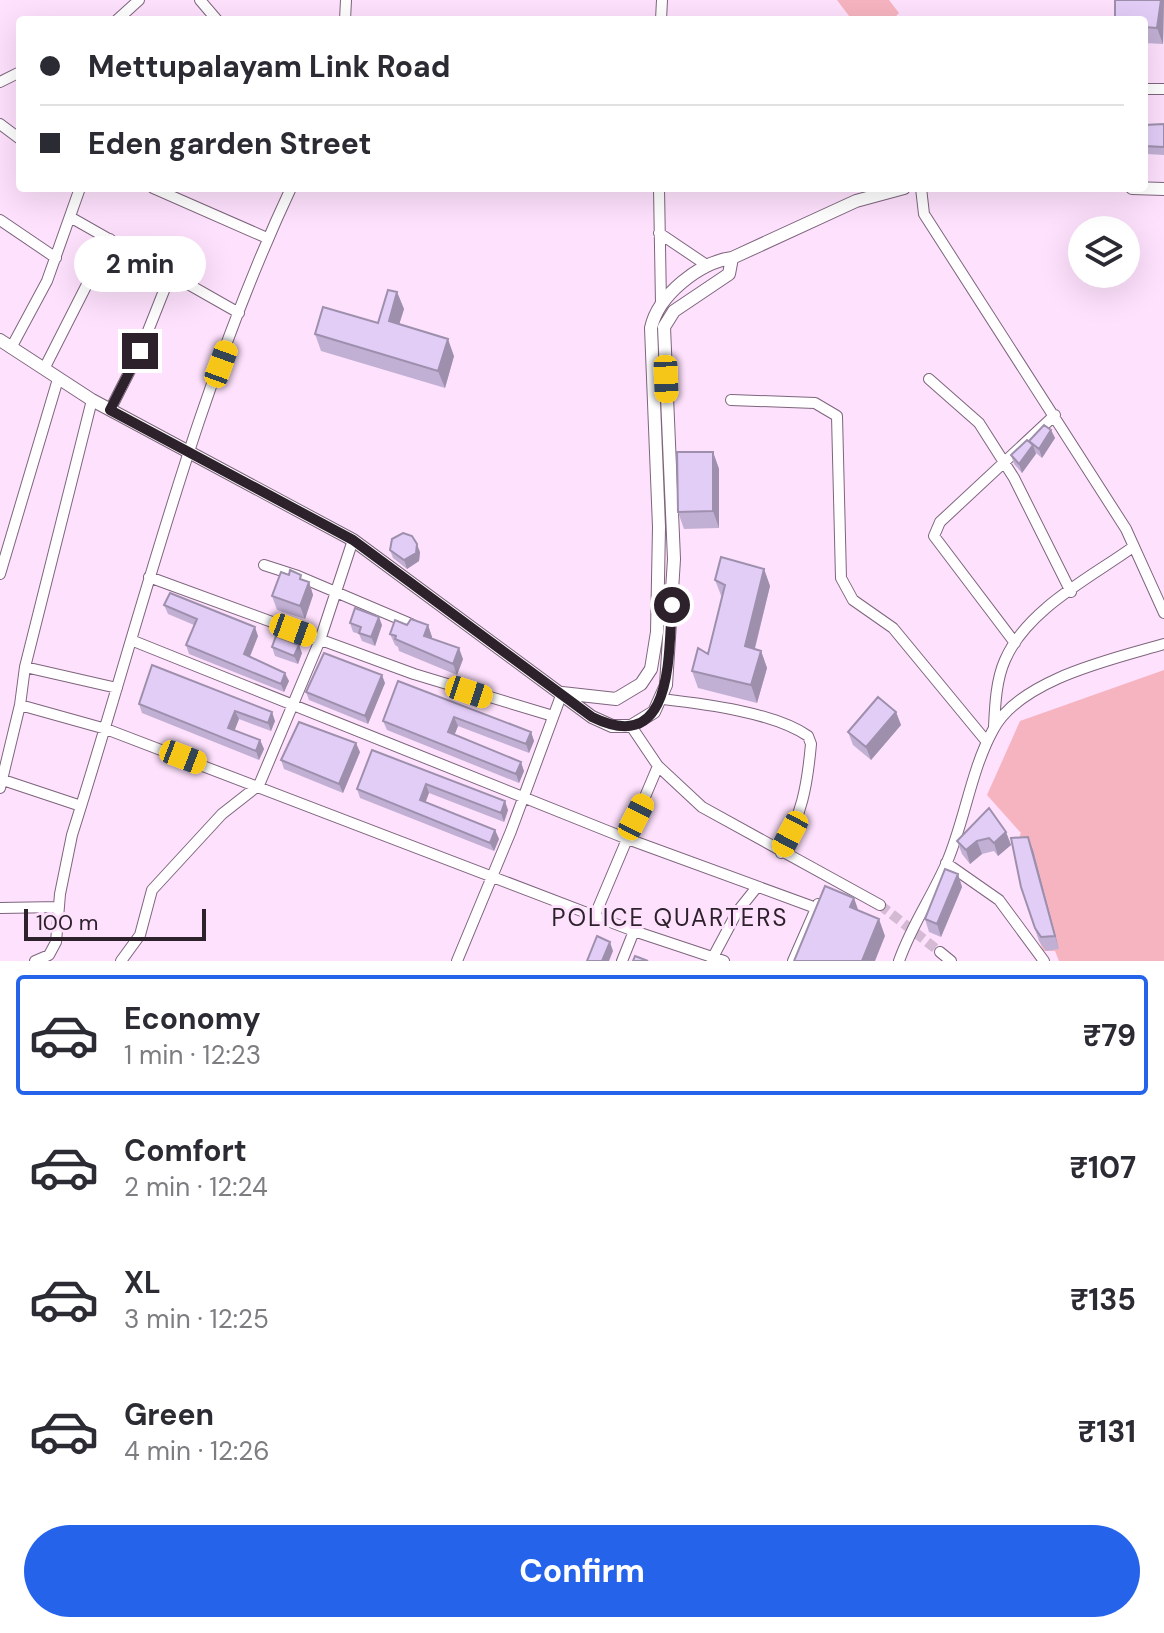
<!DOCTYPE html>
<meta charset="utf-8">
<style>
body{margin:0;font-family:"DM Sans",sans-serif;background:#f2f2f3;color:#2b2b33;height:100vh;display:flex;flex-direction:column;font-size:30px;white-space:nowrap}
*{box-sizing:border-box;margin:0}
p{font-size:26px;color:#7c7c81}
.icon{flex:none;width:44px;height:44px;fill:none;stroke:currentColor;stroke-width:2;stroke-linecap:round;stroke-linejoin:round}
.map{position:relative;height:961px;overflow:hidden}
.drawer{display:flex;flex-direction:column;background:#fff;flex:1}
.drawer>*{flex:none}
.banner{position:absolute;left:16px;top:16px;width:1132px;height:176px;border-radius:8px;box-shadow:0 8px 32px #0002;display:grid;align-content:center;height:176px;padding:0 24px;background:#fff}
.buttons{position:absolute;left:1068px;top:216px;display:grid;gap:16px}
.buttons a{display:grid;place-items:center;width:72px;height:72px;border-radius:50%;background:#fff;box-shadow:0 8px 32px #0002;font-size:40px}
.scale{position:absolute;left:24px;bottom:20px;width:182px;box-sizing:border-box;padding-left:8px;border:4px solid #2d222c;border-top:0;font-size:22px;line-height:28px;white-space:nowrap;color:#2d222c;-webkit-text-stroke:6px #fee1fd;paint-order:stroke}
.end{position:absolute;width:36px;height:36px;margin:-18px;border:10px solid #2d222c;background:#fff;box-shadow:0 0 0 4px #fff}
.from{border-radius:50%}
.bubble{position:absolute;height:56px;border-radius:28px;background:#fff;box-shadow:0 8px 32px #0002;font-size:26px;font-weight:700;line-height:56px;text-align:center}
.car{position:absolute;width:24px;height:48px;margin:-24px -12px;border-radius:10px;box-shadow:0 0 6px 2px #0007;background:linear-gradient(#f5c518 24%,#345 0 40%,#f5c518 0 76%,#345 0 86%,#f5c518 0)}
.banner b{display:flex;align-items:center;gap:28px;height:76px;font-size:30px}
.banner b+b{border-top:2px solid #e1e1e2}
.banner i{width:20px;height:20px;background:#2b2b33}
ul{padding:14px 0 0;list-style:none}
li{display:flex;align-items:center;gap:24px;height:120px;margin:0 16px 12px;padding:0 8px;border:4px solid transparent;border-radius:8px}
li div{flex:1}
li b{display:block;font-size:30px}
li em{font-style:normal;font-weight:700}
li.selected{border-color:#2563eb}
li>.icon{width:72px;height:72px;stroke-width:1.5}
.cta{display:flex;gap:16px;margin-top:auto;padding:16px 24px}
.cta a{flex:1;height:92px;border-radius:48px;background:#2563eb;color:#fff;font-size:32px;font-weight:700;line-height:92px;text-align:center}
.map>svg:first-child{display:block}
</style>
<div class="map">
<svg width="1164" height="961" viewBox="0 0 1164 961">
<rect width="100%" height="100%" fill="#fee1fd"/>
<path fill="#f6b4c0" d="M837 0H889L899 13 892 20H852Z
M1164 670V961H1059L1055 951H1043C1033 922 1007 860 1021 833L987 795 1020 721Z"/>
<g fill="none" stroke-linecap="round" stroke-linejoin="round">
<path stroke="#d4bbd3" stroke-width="10" stroke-dasharray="10 5" stroke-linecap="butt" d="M880 905 940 952"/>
<g stroke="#7e657d" stroke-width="12">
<path id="minor" d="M200 0 217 20
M117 20 139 0
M345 20 346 0
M661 20 662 0
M0 82 20 72
M1144 89H1164
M0 124 20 139
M153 188 267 238
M659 188 661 304
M921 188 924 214 1126 529 1164 613
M70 217 239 313
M0 220 56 258
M659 233 708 266
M11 348 47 281 80 188
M44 369 110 239
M929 379 979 423 1014 478 1071 592
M731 400 815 403 837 416 841 578 853 600 893 628 987 742
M110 410 140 351 171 273
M264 565 298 576 411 624
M0 574 58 379
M149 577 414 674 553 716
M131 640 625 838 816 908
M1015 643 934 536 940 522 1055 415
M25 667 117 688
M662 699C704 704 773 712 808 736L811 744C807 788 802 813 781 853
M20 705 106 729 634 931 724 961
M631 726 658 766 702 807 880 905
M994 727C995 706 996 680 1005 660 1027 609 1090 578 1133 547
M3 780 81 806
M0 788 20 705 25 667 92 400
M946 863 999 900 1044 961
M0 908 59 907
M595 915 658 766
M940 952 951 961
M712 959 737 912 757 887
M35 961 49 955 56 942 60 894 72 835C141 618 194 395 291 188
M121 961 140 935 152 890 222 814 259 785 320 640 353 540
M457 961 511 831 562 693
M622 961 634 931
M793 961 818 904
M899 961C912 924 932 897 947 862 965 820 971 770 993 730 1020 679 1113 659 1164 644"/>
</g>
<g stroke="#7e657d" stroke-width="14">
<path id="tertiary" d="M1132 188 1164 189
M0 340 92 400 353 540 592 717 612 726H631L654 712 666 685 674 559 664 327 674 311 729 274 732 258
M562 693 616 699 641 684 651 669 657 632 659 527 651 328C658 295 700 262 732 258L856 201 904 188"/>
</g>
<use href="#minor" stroke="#fff" stroke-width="10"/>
<use href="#tertiary" stroke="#fff" stroke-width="12"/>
</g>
<path fill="#c2b0d4" d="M1164 0 1163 44 1144 43V20Z
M1144 118 1146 125 1164 124V155L1147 154V157H1144Z
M397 292 404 309 399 324 454 356 445 388 321 351 315 334 378 323Z
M1051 430 1055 438 1042 458 1036 453 1022 473 1014 464 1011 455 1029 442Z
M713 452 719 469V528L684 529 678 512Z
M390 550 420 552 419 561 407 569 393 558Z
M764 569 770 586 755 649 761 651 767 668 757 703 698 688 692 671 708 654 722 598 715 580Z
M303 580 309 582 313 595 305 619 277 610 272 596Z
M164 605 258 636 250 657 289 681 284 692 189 654 186 645 194 625 168 614Z
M350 623 382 625 375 646 362 641 359 634 353 632Z
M407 625H428L432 637V639L463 659 457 675 399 651 398 647 395 645 390 634Z
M272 647 302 653 298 664 275 656Z
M152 665 275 721 271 731 239 719 234 731 260 740 264 749 259 760 142 713 139 704Z
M398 681 531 732 534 741 529 753 458 726 454 735 524 771 519 783 387 730 383 721Z
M385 683 368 724 309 700 306 692Z
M896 712 901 725 871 760 853 745 848 732Z
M372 750 508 810 504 822 429 793 425 802 495 830 499 839 494 851 360 798 357 789Z
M360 752 343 793 284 769 281 760Z
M1006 832 1011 845 998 856 994 851 982 854 970 864 962 854 957 841Z
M1033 850 1059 949 1046 951 1039 941 1021 887Z
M958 874 962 887 941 937 929 932 925 919Z"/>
<path fill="#9e90ad" d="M1161 0H1164L1163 44 1157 28Z
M397 292 404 309 395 338 389 321Z
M448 339 454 356 445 388 438 371Z
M1051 430 1055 438 1042 458 1039 449Z
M1033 445 1036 454 1022 473 1019 464Z
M713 452 719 469V528L713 511Z
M417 544 420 552 419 561 407 569 404 560Z
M764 569 770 586 751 663 745 646Z
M309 582 313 595 305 619 300 606Z
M379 617 382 625 375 646 371 637Z
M428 625 432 637 428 647 424 636Z
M255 627 258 636 247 663 244 654Z
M299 645 302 653 298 664 294 656Z
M459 648 463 659 457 675 453 664Z
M761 651 767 668 757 703 751 685Z
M285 673 289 681 284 692 281 684Z
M382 675 385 683 368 724 365 716Z
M235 711 239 719 232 737 228 728Z
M272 712 275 721 271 731 268 723Z
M896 712 901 725 871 760 866 747Z
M454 717 458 726 452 741 448 732Z
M531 732 534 741 529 753 526 744Z
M260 740 264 749 259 760 256 751Z
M356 743 360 752 343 793 339 784Z
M521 762 524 771 519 783 516 774Z
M426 784 429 793 423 809 420 800Z
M505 801 508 810 504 822 501 813Z
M495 830 499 839 494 851 490 843Z
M1006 832 1011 845 998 856 994 843Z
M1028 837 1033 850 1059 949 1055 936Z
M977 841 982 854 970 864 966 850Z
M958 874 962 887 941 937 937 924Z
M854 898 860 915 850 907Z
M879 919 885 936 875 961H862Z
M610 942 613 951 609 961H602Z"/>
<path fill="#e2cdf7" stroke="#9e90ad" stroke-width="2" d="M1115 0H1161L1157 28 1144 27V20H1115Z
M1164 124V147L1144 146V125Z
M388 290 397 292 389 321 448 339 438 371 315 334 323 307 378 323Z
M1044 425 1051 430 1039 449 1029 441Z
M1027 440 1033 445 1019 464 1011 455Z
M677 452H713V511L678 512Z
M403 533 412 536 417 544 416 553 404 560 390 550 392 539Z
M721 557 764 569 745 646 761 651 751 685 692 671 698 648 708 654 725 585 715 580Z
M290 570 301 575 300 579 309 582 300 606 272 596 281 572 289 575Z
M170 593 255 627 244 654 285 673 281 684 186 645 197 619 164 605Z
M355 608 379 617 371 637 359 633 361 627 350 623Z
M411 619 428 625 424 636 459 648 453 664 395 639 396 636 390 634 395 620 407 625Z
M276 636 299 645 294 656 272 647Z
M324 653 382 675 365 716 306 692Z
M152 665 272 712 268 723 235 711 228 728 260 740 256 751 139 704Z
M398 681 531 732 526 744 454 717 448 732 521 762 516 774 383 721Z
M878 697 896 712 866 747 848 732Z
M299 722 356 743 339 784 281 760Z
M372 750 505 801 501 813 426 784 420 800 495 830 490 843 357 789Z
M989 808 1006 832 994 843 989 838 977 841 966 850 957 841Z
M1028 837 1055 936 1041 937 1035 928 1021 887 1011 838Z
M945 869 958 874 937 924 925 919Z
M825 886 854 898 850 907 879 919 862 961H794Z
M597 936 610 942 602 961H587Z
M635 956 648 961H633Z"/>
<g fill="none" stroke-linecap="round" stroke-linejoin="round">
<path stroke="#2d222c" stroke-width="10" d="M140 351 110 410 353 540 592 717C674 757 668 656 672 605"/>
</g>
<g text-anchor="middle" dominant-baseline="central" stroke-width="6" stroke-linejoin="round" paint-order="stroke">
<g font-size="24" letter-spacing="2" fill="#2d222c" stroke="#fee1fd">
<text x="670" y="917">POLICE QUARTERS</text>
</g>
</g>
</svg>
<div class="buttons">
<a><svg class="icon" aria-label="layers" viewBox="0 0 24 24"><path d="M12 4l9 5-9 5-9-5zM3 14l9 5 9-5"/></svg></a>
</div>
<div class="scale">100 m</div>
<i class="end from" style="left:672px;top:605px"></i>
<i class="end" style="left:140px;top:351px"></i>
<div class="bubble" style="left:74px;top:236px;width:132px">2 min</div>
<i class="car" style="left:221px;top:364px;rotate:20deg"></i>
<i class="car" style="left:666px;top:379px;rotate:178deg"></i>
<i class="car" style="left:293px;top:630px;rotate:110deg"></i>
<i class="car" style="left:469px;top:692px;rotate:108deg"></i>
<i class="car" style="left:183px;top:757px;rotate:111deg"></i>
<i class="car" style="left:636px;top:817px;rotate:27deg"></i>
<i class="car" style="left:790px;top:834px;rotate:208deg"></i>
<div class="banner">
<b><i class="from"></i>Mettupalayam Link Road</b>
<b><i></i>Eden garden Street</b>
</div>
</div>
<section class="drawer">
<ul>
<li class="selected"><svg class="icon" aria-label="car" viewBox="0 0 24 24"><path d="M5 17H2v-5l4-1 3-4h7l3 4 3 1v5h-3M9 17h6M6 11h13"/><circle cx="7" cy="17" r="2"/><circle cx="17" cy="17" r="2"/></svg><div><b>Economy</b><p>1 min · 12:23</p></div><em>₹79</em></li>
<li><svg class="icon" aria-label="car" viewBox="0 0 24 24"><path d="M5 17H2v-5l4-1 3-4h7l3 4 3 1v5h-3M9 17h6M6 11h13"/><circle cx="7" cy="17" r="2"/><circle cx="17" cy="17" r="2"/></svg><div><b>Comfort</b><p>2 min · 12:24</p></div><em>₹107</em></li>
<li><svg class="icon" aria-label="car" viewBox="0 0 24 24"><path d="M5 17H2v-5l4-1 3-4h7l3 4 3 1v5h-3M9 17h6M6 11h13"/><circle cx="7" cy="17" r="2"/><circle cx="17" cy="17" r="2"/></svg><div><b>XL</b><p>3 min · 12:25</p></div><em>₹135</em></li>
<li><svg class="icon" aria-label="car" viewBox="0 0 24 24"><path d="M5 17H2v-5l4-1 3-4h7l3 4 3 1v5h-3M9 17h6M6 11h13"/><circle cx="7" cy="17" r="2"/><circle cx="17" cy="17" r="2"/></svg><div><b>Green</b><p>4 min · 12:26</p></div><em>₹131</em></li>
</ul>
<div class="cta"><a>Confirm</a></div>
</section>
